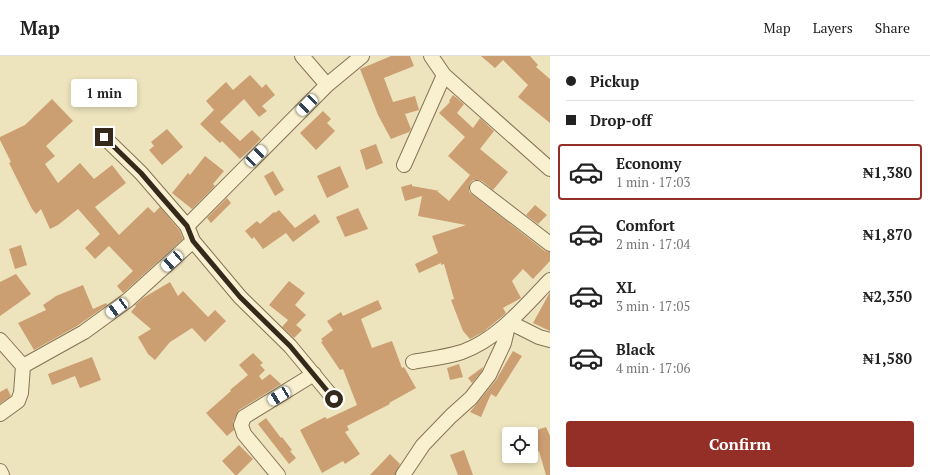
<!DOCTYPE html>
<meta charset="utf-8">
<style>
body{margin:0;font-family:"PT Serif",serif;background:#f2f2f2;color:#222;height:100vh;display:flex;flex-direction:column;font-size:15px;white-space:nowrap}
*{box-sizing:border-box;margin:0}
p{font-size:13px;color:#767676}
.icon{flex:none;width:22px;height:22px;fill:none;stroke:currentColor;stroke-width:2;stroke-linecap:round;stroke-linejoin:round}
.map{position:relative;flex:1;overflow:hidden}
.side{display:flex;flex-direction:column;background:#fff;width:380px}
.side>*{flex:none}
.banner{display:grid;align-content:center;height:88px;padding:0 16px;background:#fff}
.fabs{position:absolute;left:502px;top:371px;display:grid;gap:8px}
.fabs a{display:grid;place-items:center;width:36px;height:36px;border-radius:4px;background:#fff;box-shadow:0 2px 6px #0003;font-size:20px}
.end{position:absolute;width:18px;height:18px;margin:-9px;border:5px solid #34291b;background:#fff;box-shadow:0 0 0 2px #fff}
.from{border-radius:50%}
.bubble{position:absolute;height:28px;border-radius:4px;background:#fff;box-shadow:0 2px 6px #0003;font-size:13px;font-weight:700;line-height:28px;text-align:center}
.car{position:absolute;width:12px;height:24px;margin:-12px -6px;border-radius:5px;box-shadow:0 0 3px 1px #0007;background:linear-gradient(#fff 24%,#345 0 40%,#fff 0 76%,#345 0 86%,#fff 0)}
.banner b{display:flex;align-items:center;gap:14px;height:38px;font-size:15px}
.banner b+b{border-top:1px solid #e0e0e0}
.banner i{width:10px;height:10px;background:#222}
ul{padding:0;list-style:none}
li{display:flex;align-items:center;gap:12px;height:56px;margin:0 8px 6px;padding:0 8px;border:2px solid transparent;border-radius:4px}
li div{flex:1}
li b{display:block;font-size:15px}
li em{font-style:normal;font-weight:700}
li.selected{border-color:#932f27}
li>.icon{width:36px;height:36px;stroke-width:1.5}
.primary-button{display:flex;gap:8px;margin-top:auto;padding:8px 16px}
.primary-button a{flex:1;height:46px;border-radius:4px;background:#932f27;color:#fff;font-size:16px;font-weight:700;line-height:46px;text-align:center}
header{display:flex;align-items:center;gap:24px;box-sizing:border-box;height:56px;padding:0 20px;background:#fff;border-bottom:1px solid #e0e0e0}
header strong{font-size:19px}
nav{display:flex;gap:22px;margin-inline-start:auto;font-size:14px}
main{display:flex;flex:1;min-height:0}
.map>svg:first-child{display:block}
</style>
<header>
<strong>Map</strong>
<nav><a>Map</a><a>Layers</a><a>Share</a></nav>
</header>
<main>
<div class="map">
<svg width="550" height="419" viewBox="0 0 550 419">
<rect width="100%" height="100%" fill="#ede3bd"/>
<path fill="#cc9f72" d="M391 0H410L414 10 384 22 393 46 415 40 419 54 405 58 411 73 409 76 391 83 378 59 360 13Z
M481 0H530L538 9 536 11 550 23V67L518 41 528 29 503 4 495 12Z
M250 19 262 32 266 28 275 39 262 50 267 55 259 61 244 43 220 66 240 85 252 74 261 83 240 103 222 85 220 87 200 68 214 54 206 45 226 26 233 34Z
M453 39 464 48 457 57 473 72 480 62 494 75 480 93 508 116 493 134 482 125 478 124H473L470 127 469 131V136L545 195 550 196V205L533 223 523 213 512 225 521 242 503 252 506 257 504 259 483 276 470 283 463 275 451 244 454 243 444 208 441 209V207L419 217 415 208 438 197 432 180 466 169 418 160 422 140 405 145 401 131 412 128V130L440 135H437L449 145 470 119 448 100 465 81 439 57 450 46 449 45Z
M52 43 73 65 46 90 55 100 45 108 58 127 80 107 94 123 112 109 126 127 95 151 119 179 148 151 154 157 160 151 180 175 183 183 123 237 117 230 133 215 109 190 95 203 85 192 100 178 78 153 58 169 50 173 41 153 36 158 32 153 9 107 11 106 0 84V81L25 69Z
M323 55 331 63 327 67 335 75 316 94 300 77Z
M167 73 183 91 162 109 149 94 154 90 151 86Z
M376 88 383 107 366 114 360 94Z
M205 100 224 115 213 128 215 130 192 153 172 137 188 117 190 119Z
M340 110 349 131 327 142 317 120Z
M273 115 284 134 275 140 264 120Z
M227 142 231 147 211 167 207 162Z
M535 149 547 159 538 168 526 159Z
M358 152 368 173 345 181 336 161Z
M279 154 295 172 315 158 320 166 293 186 286 177 263 193 254 181 252 183 245 175 257 165 260 168 274 156 275 157Z
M21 189 27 209 15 213 9 193Z
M16 218 31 238 0 260V226Z
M289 225 305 237 295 249 306 259 296 269 302 274 294 282 282 271 288 264 269 249Z
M170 226 178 240 183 235 208 261 215 254 226 265 205 286 192 272 170 286 155 304 148 298 138 281 151 273 131 256 136 250 135 249 143 242Z
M83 229 93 253 106 247 107 249 77 270 34 294 18 267 46 254 43 249 56 240Z
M550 236V275L533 267Z
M378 244 382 253 361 263 372 292 392 285 402 312 404 311 416 332 389 347 390 348 347 370 349 374 345 376 360 398 345 408 343 405 322 417 300 374 325 361 327 363 357 349 343 313 340 314 321 286 323 285 321 283 333 274 327 265 341 256 343 260Z
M513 295 522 300 496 341 491 338 481 361 470 356 496 324Z
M253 297 263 307 260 309 265 314 259 320 262 324 270 318 281 328 239 354 233 366 234 374 227 380 206 357 231 335 230 334 248 319 239 309Z
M92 301 101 324 80 332 75 320 52 329 48 318Z
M459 308 463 321 450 324 447 312Z
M483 311 482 315 472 327 468 322Z
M7 332 11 340 0 348V336Z
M266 362 281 382 282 381 292 394 290 395 296 402 289 408 258 368Z
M546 371 550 380V419H546L539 395 531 398V376Z
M239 389 253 403 237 419H235L222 405Z
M464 394 473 419H458L450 399Z
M390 398 400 408 395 419H370Z"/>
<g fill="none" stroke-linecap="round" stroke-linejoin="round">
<g stroke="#857356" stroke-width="16">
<path id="minor" d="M302 0 327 29
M431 0 444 19 550 113
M104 81 141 117 187 170 193 185 240 241 290 290 334 343
M404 109 444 19
M477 132 550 188
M187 170 327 29 362 0
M509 266 539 281 550 284
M0 284 23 310 21 337 18 345 0 358
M413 306C429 303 446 301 462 296 498 283 524 251 550 224
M23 310 84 276 128 244 193 185
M0 415 2 419
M278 419 244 378 241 369 244 361 314 318
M403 419 423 389 451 360 471 342 489 319 504 287 509 266"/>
</g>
<use href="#minor" stroke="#f8f0cf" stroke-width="14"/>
</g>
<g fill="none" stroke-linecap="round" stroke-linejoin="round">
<path stroke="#34291b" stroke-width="5" d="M104 81 141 117 159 138 187 170 193 185 240 241 290 290 334 343"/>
</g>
</svg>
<div class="fabs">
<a><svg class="icon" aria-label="locate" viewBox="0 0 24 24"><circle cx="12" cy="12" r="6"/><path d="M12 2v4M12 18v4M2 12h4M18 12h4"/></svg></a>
</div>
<i class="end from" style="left:334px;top:343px"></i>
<i class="end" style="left:104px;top:81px"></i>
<div class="bubble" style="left:71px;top:23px;width:66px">1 min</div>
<i class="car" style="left:307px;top:49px;rotate:225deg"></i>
<i class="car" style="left:256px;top:100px;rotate:45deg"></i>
<i class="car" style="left:172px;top:205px;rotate:228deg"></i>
<i class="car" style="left:117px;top:252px;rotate:234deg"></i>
<i class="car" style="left:279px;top:340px;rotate:239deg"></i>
</div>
<section class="side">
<div class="banner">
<b><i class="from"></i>Pickup</b>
<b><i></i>Drop-off</b>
</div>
<ul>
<li class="selected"><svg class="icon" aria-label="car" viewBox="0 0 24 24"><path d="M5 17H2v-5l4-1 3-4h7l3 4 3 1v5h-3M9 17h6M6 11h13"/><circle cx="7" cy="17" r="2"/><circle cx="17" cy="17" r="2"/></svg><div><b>Economy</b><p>1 min · 17:03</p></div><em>₦1,380</em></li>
<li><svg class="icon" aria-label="car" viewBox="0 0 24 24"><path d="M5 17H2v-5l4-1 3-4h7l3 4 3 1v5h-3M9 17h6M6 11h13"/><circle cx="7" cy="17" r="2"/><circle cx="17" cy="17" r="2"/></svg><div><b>Comfort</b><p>2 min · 17:04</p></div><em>₦1,870</em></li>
<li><svg class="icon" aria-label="car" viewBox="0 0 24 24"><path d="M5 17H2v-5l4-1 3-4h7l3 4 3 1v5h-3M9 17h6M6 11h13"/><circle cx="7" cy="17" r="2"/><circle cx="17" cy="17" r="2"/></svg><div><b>XL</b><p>3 min · 17:05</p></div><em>₦2,350</em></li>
<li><svg class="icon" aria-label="car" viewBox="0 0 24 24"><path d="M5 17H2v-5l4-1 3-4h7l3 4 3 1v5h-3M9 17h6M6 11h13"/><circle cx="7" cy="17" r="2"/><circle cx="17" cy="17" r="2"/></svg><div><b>Black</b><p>4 min · 17:06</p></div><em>₦1,580</em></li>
</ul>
<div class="primary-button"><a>Confirm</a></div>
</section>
</main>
